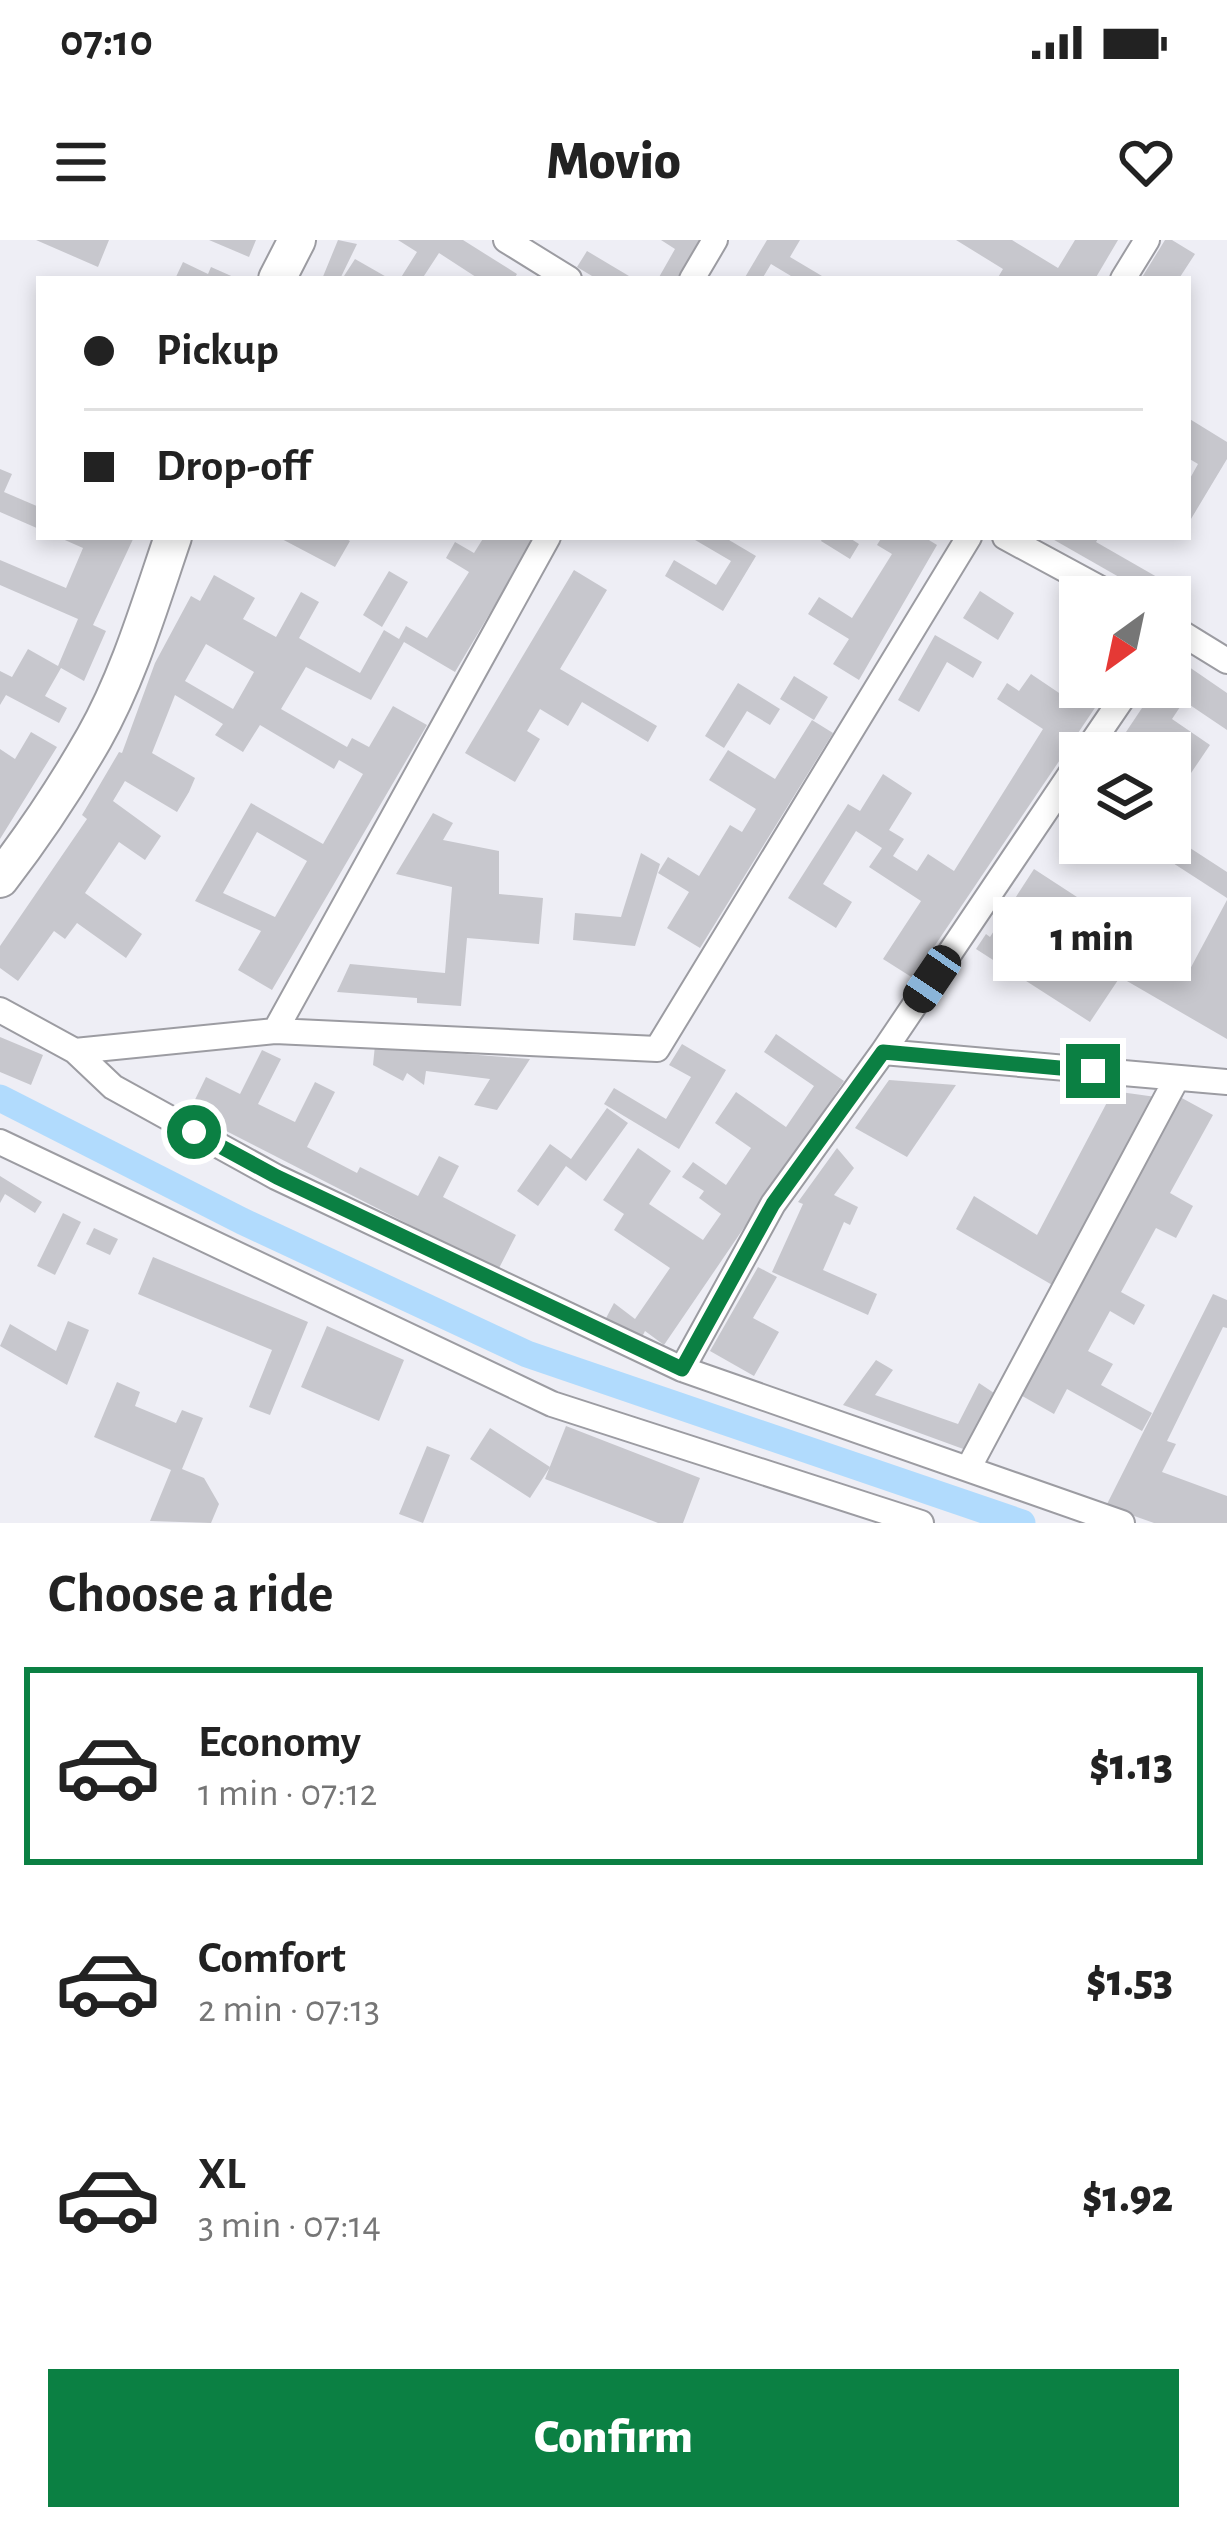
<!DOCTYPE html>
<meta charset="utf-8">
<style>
body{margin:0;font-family:"Alegreya Sans",sans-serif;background:#f6f6f6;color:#222;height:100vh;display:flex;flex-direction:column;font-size:45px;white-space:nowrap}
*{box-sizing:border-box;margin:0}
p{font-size:39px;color:#767676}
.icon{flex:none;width:66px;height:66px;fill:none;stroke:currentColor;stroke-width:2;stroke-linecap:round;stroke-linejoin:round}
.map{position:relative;height:1283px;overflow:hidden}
.sheet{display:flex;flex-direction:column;background:#fff;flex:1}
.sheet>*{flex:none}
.banner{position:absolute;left:36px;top:36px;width:1155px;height:264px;border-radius:0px;box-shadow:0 6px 18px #0003;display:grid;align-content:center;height:264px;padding:0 48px;background:#fff}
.needle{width:78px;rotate:213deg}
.controls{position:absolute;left:1059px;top:336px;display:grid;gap:24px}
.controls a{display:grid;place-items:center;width:132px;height:132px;border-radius:0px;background:#fff;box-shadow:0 6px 18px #0003;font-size:60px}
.end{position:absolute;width:54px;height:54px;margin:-27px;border:15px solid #0b8043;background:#fff;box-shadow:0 0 0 6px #fff}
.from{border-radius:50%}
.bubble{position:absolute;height:84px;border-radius:0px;background:#fff;box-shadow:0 6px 18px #0003;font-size:39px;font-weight:800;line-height:84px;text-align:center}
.car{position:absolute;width:36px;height:72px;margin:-36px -18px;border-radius:15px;box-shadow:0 0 9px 3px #0007;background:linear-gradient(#222 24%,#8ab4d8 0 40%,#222 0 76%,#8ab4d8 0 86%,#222 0)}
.banner b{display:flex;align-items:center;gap:42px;height:114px;font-size:45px}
.banner b+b{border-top:3px solid #e0e0e0}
.banner i{width:30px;height:30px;background:#222}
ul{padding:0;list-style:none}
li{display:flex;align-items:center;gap:36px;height:198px;margin:0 24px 18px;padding:0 24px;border:6px solid transparent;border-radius:0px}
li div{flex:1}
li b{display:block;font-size:45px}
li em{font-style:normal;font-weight:800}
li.current{border-color:#0b8043}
li>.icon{width:108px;height:108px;stroke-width:1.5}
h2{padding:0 48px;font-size:54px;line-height:144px}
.button{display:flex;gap:24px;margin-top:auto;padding:24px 48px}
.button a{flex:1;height:138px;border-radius:0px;background:#0b8043;color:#fff;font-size:48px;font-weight:800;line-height:138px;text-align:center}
.status{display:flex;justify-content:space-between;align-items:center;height:84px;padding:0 60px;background:#fff;direction:ltr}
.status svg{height:33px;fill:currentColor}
header{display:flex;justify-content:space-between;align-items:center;height:156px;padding:0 48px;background:#fff;font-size:54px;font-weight:800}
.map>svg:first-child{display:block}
</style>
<div class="status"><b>07:10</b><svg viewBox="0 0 49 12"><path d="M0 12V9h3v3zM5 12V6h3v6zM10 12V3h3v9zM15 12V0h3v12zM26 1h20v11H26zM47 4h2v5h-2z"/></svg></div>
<header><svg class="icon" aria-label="menu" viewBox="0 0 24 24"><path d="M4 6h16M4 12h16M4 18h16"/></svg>Movio<svg class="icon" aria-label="heart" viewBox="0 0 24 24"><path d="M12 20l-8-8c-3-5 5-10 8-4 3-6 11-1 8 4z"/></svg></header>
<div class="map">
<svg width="1227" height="1283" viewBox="0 0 1227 1283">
<rect width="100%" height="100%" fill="#eeeef5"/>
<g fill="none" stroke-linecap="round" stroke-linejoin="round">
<path stroke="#b1dbfd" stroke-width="27" d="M0 858 242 981 527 1114 1022 1283"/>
</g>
<path fill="#c7c7cd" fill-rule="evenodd" d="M36 0H109L98 27Z
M209 0H256L249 17Z
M338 0 357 4 340 39H322Z
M398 0H463L517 34 514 39H479L439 13 422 39H400L417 12Z
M661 0H706L684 39H658L675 9Z
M767 0H800L790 17 827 39H796L771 24 762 39H744Z
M956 0H1012L1058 28 1075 0H1118L1095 39H997L1003 29Z
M1165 0H1172L1195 14 1180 37 1141 39Z
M587 11 634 39H597L577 27Z
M355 19 390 39H349L344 36Z
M183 22 208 34 211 27 238 39H175Z
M1188 178 1227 202V219L1188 284V242L1198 224 1188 218Z
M0 229 12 234 4 252 39 267V289L0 272Z
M58 297H134L93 385 106 391 84 441 61 428 45 456 67 468 59 483 6 455 0 465V431L12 437 28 409 58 426 78 379 0 345V320L66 348 83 308Z
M278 297H343L350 301 335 327Z
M484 297H535L455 432 404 402 371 460 306 427 281 469 347 507 352 498 369 507 393 466 427 485 272 750 238 730 261 691 195 661 251 563 323 604 363 534 339 520 334 529 260 485 243 512 215 495 223 484 175 455 152 513 195 538 189 552 177 572 125 541 113 561 161 596 145 620 119 602 85 653 142 694 126 718 77 683 65 699 54 691 18 741 0 728V706L87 579 82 575 119 512 122 513 155 423 191 356 200 361 214 335 255 358 243 379 276 397 301 352 319 362 299 398 360 433 384 390 399 399 406 386 427 398 469 332 446 318 455 302 474 313ZM206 404 254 432 233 469 185 441ZM257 592 307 621 275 677 223 653Z
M690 297H730L729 300 756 316 723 371 665 336 674 320 716 345 731 321Z
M823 297H848L859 304 850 319 821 301Z
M882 297H924L937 305 859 440 833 424 849 399 808 374 819 357 852 378 892 314 877 305Z
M1049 297H1099L1096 302 1157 337 1147 353Z
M574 330 607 350 560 429 657 486 648 502 582 462 568 486 540 469 527 491 540 499 515 542 465 513Z
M389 331 408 342 382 387 363 375Z
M980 351 1014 373 998 400 963 378Z
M935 395 982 422 973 438 947 422 919 472 898 460Z
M1176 418 1227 453V490L1184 461 1172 479 1210 505 1191 533 1170 519V513H1162L1150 505 1144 513H1112L1156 447H1170V427Z
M1031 434 1071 461 1080 447H1109L913 738 883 719 921 661 869 627 882 608 856 591 823 644 852 662 836 688 788 658 848 564 860 571 883 534 912 553 889 590 904 599 893 616 917 631 928 614 954 631 1043 489 997 459 1007 443 1019 451Z
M794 436 828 457 814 480 780 459Z
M738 443 780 469 770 485 747 471 724 508 705 496Z
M812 480 833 493 700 708 667 688 689 652 658 633 668 617 699 636 730 585 742 592 756 569 709 540 728 510 775 539Z
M31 492 57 507 0 599V509L15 519Z
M433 573 453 583 443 600 499 611V654L543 658 539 704 467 698 461 766 417 763V758L337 752 350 724 445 733 452 647 396 634Z
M1170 595 1227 632V658L1142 603H1170Z
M641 613 660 624 635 706 573 700 575 673 621 677Z
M1034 629 1143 700 1141 704 1189 731 1227 660V799L1120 737 1090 782 976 709 986 694 990 697ZM1045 657 1113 702 1091 736 1057 715 1054 720 1019 697Z
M776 794 844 841 664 1105 645 1091 640 1101 604 1082 614 1063 635 1079 670 1028 614 990 624 974 603 960 638 908 671 931 649 964 703 1000 721 974 699 958 704 951 682 937 693 922 726 945 751 908 715 883 736 852 786 887 814 846 764 812Z
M0 797 43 815 31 845 0 832Z
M682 804 726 830 679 909 604 864 614 848 666 879 691 837 669 825Z
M375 805 428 811 530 819 497 870 474 865 490 839 426 831 424 845 407 833 403 841 373 825Z
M262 810 281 819 258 864 295 882 315 842 335 852 307 907 357 933 360 927 418 956 439 916 459 926 443 957 516 995 498 1030 189 872 206 837 240 854Z
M889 840 956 845 907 917 855 888Z
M1113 851 1156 857 1054 1046 956 989 974 956 1037 995Z
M1180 857 1213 875 1170 953 1193 966 1176 998 1156 988 1121 1052 1145 1065 1134 1085 1110 1071 1088 1111 1113 1124 1101 1145 1152 1173 1142 1191 1067 1149 1054 1174 1017 1153Z
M607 868 628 883 586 941 566 926 538 966 517 951 550 904 571 919Z
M837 908 854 928 834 955 858 967 850 985 844 982 823 1030 877 1054 868 1075 772 1032 803 964 798 962Z
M0 936 42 962 35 973 5 954 0 963Z
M63 973 81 982 55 1035 37 1026Z
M94 988 118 999 110 1015 86 1004Z
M153 1017 308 1082 270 1175 249 1167 272 1110 138 1054Z
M758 1027 777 1037 753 1078 779 1092 754 1136 710 1111Z
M1213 1054 1227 1060V1088L1223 1087 1167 1201 1176 1204 1162 1232 1227 1256V1283H1154L1106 1266Z
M68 1081 89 1090 67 1145 0 1106 10 1084 56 1111Z
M327 1086 404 1120 379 1181 301 1147Z
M876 1120 893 1130 875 1155 958 1184 979 1143 994 1153 966 1210 843 1165Z
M117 1142 140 1152 135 1166 176 1183 182 1170 203 1178 182 1229 204 1238 219 1264 211 1283 150 1281 171 1230 94 1197Z
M566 1186 700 1238 683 1283H658L545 1239Z
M490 1188 550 1227 530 1258 470 1219Z
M427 1206 450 1215 423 1283 399 1274Z"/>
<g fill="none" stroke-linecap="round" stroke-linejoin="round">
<g stroke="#9c9ca2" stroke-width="28">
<path id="street" d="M506 0 569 39
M692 39 715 0
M1123 39 1147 0
M1005 297 1116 357
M1170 386 1227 421
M1085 513 1130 447
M0 770 75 811 113 847 276 937 682 1129 1122 1283
M275 791 548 297
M75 811 275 791 657 809 969 297
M883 812 1080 520
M0 902 552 1164 921 1283
M682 1129 773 964 883 812 1227 842
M969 1227 1177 838"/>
</g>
<g stroke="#9c9ca2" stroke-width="40">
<path id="secondary" d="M277 39 297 0
M0 639C34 595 66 547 94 498 129 436 150 364 173 297"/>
</g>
<use href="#street" stroke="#fff" stroke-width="24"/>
<use href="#secondary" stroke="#fff" stroke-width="36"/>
</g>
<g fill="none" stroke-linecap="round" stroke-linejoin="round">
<path stroke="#0b8043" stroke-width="15" d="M194 892 277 937 682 1129 773 964 883 812 1093 831"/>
</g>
</svg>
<div class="controls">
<a><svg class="needle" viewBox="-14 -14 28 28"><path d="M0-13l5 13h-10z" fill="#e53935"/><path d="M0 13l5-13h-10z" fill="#767676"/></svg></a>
<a><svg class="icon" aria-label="layers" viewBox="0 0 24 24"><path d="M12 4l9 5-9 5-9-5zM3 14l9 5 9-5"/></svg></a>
</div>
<i class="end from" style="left:194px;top:892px"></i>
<i class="end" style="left:1093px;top:831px"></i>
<div class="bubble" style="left:993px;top:657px;width:198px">1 min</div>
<i class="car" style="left:932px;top:739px;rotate:214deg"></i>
<div class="banner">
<b><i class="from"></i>Pickup</b>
<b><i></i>Drop-off</b>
</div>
</div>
<section class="sheet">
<h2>Choose a ride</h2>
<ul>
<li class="current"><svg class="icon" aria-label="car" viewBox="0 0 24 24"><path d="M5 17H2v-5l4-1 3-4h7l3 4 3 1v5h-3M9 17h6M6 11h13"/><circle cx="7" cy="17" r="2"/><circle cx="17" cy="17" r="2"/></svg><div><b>Economy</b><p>1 min · 07:12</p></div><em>$1.13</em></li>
<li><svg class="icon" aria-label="car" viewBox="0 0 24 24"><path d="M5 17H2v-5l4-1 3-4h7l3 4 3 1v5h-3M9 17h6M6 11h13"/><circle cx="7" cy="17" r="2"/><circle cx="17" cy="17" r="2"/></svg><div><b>Comfort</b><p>2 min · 07:13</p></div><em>$1.53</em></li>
<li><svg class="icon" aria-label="car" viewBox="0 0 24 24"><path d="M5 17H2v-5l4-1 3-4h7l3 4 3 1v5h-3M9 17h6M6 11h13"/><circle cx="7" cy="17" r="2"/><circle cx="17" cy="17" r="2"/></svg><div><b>XL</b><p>3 min · 07:14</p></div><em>$1.92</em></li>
</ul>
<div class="button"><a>Confirm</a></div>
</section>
